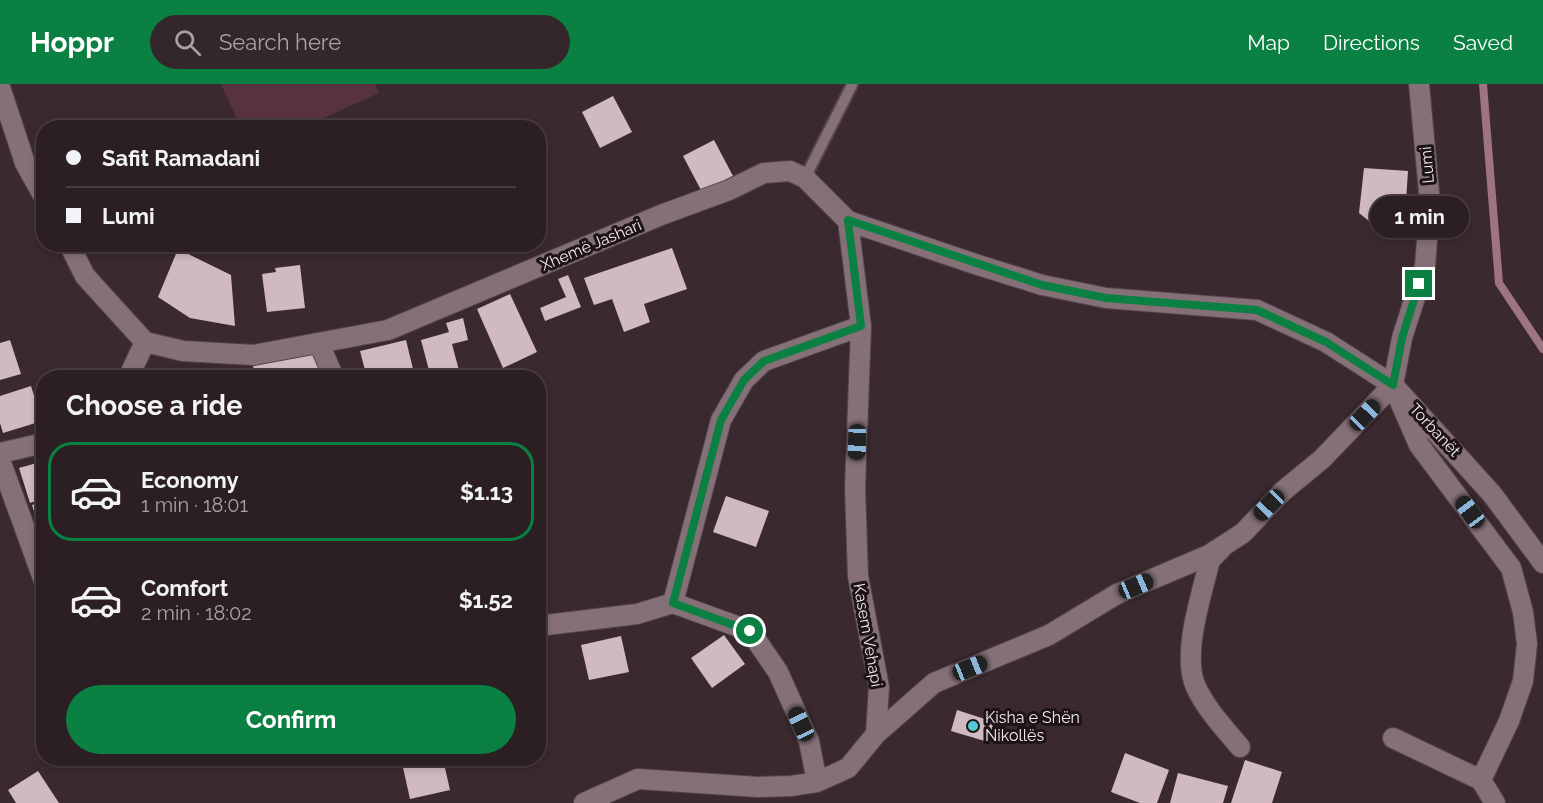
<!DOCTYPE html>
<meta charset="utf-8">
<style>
body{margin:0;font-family:Raleway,sans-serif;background:#34272c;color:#f1f3f6;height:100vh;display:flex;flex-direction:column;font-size:22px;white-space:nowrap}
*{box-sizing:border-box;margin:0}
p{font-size:20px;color:#a6a2a6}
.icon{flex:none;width:33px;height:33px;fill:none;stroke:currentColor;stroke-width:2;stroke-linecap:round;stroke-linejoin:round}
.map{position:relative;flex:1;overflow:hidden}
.details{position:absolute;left:36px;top:286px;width:510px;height:396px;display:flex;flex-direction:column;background:#2c1f24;border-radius:24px;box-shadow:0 3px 9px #0003,0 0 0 2px #483d41}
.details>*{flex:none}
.top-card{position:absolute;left:36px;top:36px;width:510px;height:132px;border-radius:24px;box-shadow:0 3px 9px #0003,0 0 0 2px #483d41;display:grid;align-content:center;height:132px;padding:0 30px;background:#2c1f24}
.end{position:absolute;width:27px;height:27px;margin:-14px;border:8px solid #0b8043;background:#fff;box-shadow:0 0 0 3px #fff}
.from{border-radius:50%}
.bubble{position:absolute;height:42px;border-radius:21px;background:#2c1f24;box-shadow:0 3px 9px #0003,0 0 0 2px #483d41;font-size:20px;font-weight:700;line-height:42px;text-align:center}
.car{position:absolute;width:18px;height:36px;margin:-18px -9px;border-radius:8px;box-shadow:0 0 4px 2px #0007;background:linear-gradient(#222 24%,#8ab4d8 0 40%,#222 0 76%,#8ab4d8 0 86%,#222 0)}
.top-card b{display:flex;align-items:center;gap:21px;height:57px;font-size:22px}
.top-card b+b{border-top:2px solid #483d41}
.top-card i{width:15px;height:15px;background:#f1f3f6}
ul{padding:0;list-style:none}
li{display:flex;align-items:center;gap:18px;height:99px;margin:0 12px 9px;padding:0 18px;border:3px solid transparent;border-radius:24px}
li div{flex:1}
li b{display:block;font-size:22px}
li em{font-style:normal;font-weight:700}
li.on{border-color:#0b8043}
li>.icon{width:54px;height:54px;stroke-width:1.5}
h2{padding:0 30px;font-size:27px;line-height:72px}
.primary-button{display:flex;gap:12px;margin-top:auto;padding:12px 30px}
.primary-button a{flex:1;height:69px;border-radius:36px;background:#0b8043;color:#fff;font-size:24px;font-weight:700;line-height:69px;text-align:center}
header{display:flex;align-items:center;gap:36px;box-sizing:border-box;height:84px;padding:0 30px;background:#0b8043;color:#fff}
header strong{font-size:28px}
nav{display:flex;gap:33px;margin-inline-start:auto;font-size:21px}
.search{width:420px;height:54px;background:#34272c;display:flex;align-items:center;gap:15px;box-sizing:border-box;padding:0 21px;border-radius:33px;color:#a6a2a6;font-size:22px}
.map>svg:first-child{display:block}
</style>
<header>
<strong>Hoppr</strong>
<div class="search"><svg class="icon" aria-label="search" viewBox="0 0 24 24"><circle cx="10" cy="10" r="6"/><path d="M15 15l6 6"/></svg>Search here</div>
<nav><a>Map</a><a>Directions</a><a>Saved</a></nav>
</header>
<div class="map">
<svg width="1543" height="719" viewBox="0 0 1543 719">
<rect width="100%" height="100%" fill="#3b2930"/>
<path fill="#573341" d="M221 0H375L379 9 304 43H241Z"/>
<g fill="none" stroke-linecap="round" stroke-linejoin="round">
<path stroke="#9e7384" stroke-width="8" d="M1483 0 1499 199 1543 265"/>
</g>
<path fill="#d1b9c1" d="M613 12 632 48 600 64 582 28Z
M714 56 733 92 702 108 683 72Z
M1364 84 1408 87 1404 147 1379 145 1359 129Z
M672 164 687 205 644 220 650 238 624 248 612 215 594 221 584 194Z
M178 165 231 191 235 242 190 234 158 213Z
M300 181 305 224 267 228 262 190 276 188 275 184Z
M568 191 581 223 545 237 540 224 566 213 558 195Z
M510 210 537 268 503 284 477 225Z
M463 234 468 256 452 260 461 294H431L421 256 449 248 446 239Z
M10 256 21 290 0 296V259Z
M406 256 413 285 399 289 400 294H367L360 267Z
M319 269 323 294H255L253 281Z
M31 302 42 337 3 349 0 339V312Z
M44 377V414L30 419 19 384Z
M726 412 769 427 756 463 713 448Z
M44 417V456H43L32 421Z
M724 551 745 580 712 604 691 574Z
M621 552 629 588 589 596 581 561Z
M957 626 994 638 988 658 951 647Z
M1125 669 1169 686 1157 719H1140L1111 708Z
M423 675H443L450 706 410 715 402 679Z
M1245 676 1282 688 1272 719H1231Z
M38 687 59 719H16L8 706Z
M1178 689 1228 702 1223 719H1170Z"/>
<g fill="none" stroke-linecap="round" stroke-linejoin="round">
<g stroke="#55454b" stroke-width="14">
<path id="lane" d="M805 94 852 1"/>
</g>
<g stroke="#55454b" stroke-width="22">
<path id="street" d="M0 3 25 79 44 113
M69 160 85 192 145 258
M145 258 183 267 254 271 388 246 661 131 729 106 764 89 790 87 805 94 848 137 972 179 1042 201 1106 214 1257 226 1326 258 1393 301 1492 410 1543 479
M319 259 334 294
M128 294 145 258
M1393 301 1402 254 1425 182 1430 119 1419 0
M1399 315 1419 361 1511 484 1523 528 1527 560 1523 597 1509 637 1481 696
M0 369 44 359
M0 376 44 497
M1221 465 1210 476C1202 509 1181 571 1196 603 1206 625 1225 645 1240 663
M538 542 637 530 673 519
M876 650 934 599 1049 551 1117 510 1209 471 1243 449 1283 407 1322 375 1393 301
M1393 654 1481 696 1495 719
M817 698 809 657 778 588 750 547 673 519 721 336 744 296 764 277 861 242
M584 719 638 695 758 703 791 702 817 698 848 684 876 650 879 603 858 492 855 404 861 242 848 137"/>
</g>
<use href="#lane" stroke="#867078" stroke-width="10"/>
<use href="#street" stroke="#867078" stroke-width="20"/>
</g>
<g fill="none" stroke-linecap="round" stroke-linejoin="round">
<path stroke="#0b8043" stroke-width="8" d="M750 547 673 519 721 336 744 296 764 277 861 242 848 136 1042 201 1106 214 1257 226 1326 258 1393 301 1402 254 1419 200"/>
</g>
<circle fill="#52cbd9" stroke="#1d1417" stroke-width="2" cx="973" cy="642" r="6"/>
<g text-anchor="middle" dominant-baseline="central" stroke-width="6" stroke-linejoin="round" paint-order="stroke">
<g font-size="16" fill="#f5e8ec" stroke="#1d1417">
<text transform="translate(1427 81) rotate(-95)">Lumi</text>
<text transform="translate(591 161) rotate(-23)">Xhemë Jashari</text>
<text transform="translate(1435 346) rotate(47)">Torbanët</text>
<text transform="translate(868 551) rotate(80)">Kasem Vehapi</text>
</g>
<g font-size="16" fill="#f5e8ec" stroke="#1d1417" text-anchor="start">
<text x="985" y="633">Kisha e Shën<tspan x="985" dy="18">Nikollës</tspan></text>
</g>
</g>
</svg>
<i class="end from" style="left:750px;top:547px"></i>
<i class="end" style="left:1419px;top:200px"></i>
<div class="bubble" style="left:1370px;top:112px;width:99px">1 min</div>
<i class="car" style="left:1365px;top:331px;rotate:44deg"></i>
<i class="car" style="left:857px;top:358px;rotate:182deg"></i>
<i class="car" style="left:1269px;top:421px;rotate:224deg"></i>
<i class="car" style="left:1470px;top:428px;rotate:323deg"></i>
<i class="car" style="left:1136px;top:502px;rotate:67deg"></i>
<i class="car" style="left:970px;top:584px;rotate:68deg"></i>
<i class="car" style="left:801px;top:640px;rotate:335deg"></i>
<div class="top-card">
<b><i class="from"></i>Safit Ramadani</b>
<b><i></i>Lumi</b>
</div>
<section class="details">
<h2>Choose a ride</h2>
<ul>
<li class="on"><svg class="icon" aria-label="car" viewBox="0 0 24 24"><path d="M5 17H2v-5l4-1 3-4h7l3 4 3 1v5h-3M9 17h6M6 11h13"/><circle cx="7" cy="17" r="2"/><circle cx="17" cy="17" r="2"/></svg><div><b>Economy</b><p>1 min · 18:01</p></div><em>$1.13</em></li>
<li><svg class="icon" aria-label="car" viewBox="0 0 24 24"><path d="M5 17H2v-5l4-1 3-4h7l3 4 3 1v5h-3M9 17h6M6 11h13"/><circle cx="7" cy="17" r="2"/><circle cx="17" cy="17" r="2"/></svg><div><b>Comfort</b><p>2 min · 18:02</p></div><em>$1.52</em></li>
</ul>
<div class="primary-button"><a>Confirm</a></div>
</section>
</div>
